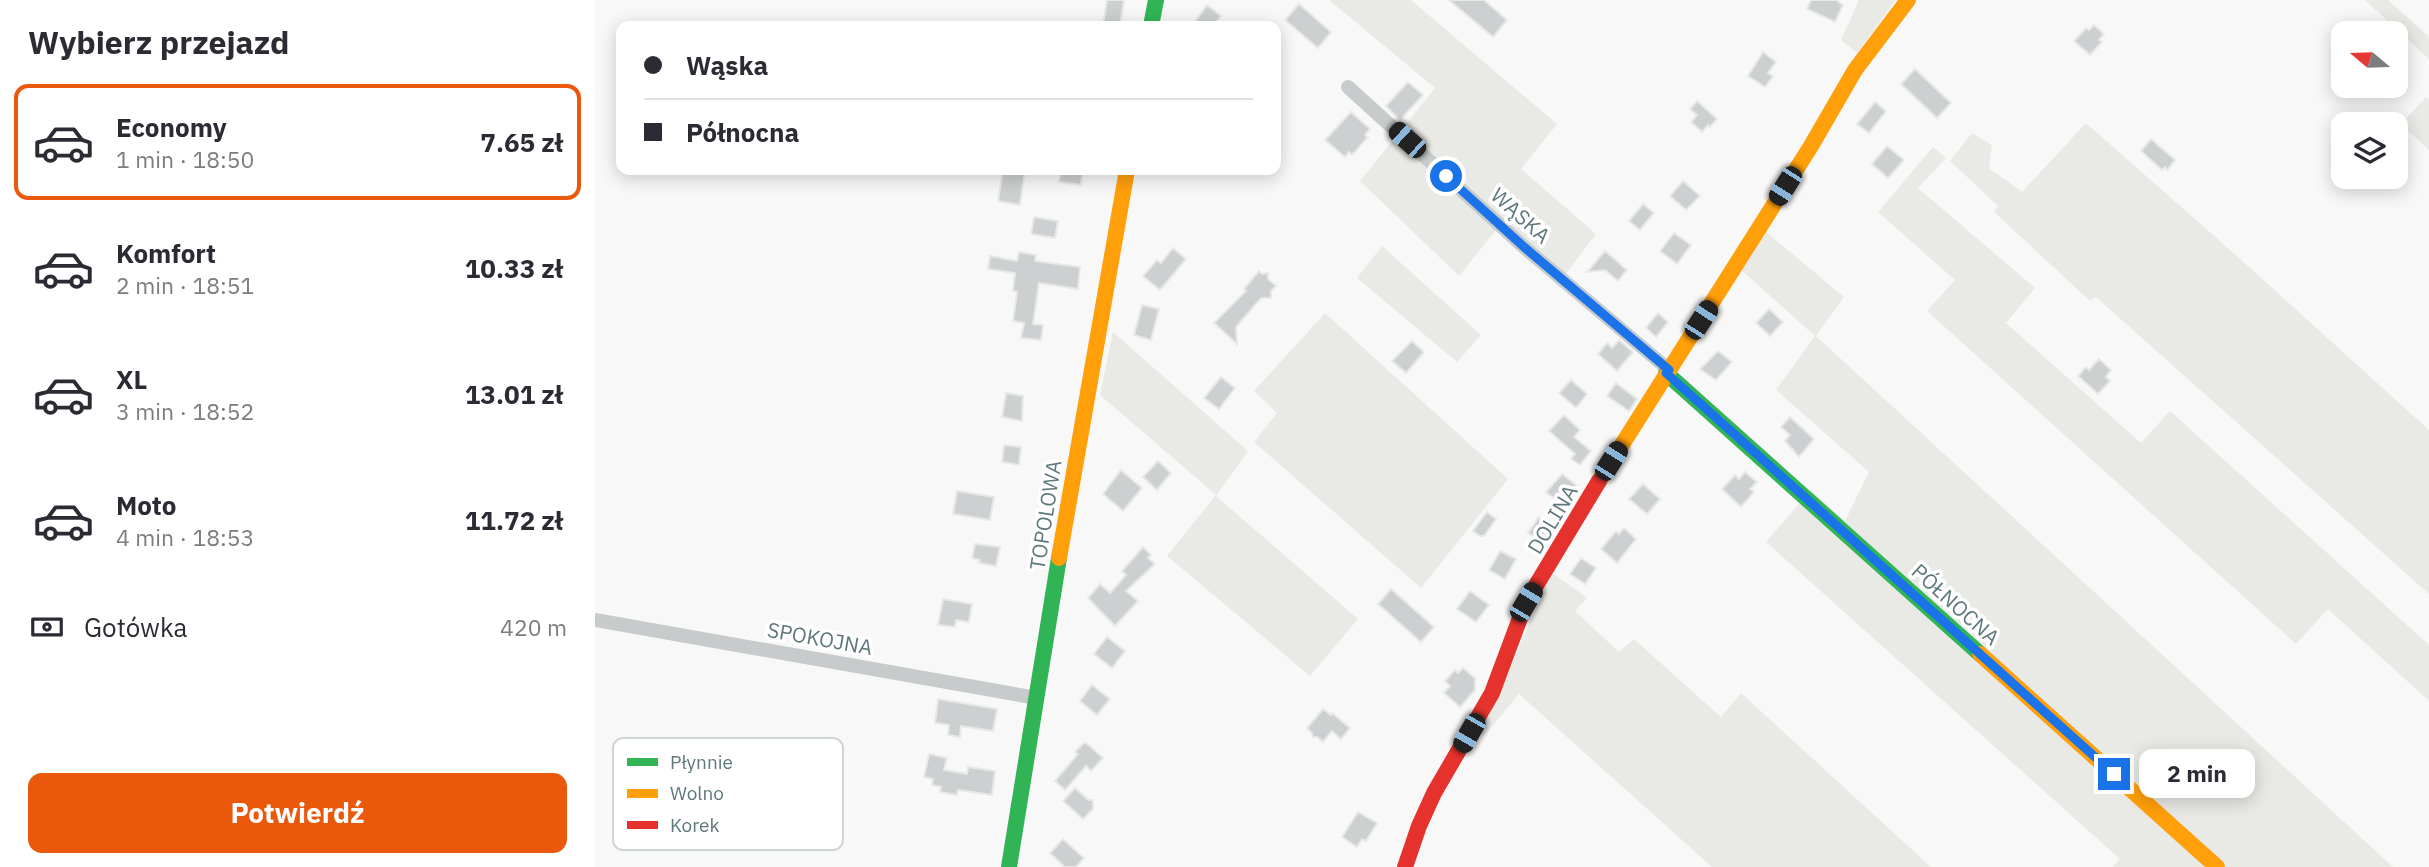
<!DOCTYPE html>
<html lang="pl">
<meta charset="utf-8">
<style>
body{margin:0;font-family:"IBM Plex Sans",sans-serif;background:#f2f2f3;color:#2b2b33;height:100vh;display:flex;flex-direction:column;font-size:26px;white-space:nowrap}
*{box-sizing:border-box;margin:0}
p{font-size:23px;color:#7c7c81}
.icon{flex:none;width:38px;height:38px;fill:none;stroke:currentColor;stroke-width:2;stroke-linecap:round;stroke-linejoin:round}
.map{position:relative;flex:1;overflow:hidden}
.side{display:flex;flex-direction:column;background:#fff;width:595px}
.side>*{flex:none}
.banner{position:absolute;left:21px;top:21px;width:665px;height:154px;border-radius:14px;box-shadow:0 4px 18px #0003;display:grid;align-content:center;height:154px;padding:0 28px;background:#fff}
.needle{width:46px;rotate:289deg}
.controls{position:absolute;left:1736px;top:21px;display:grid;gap:14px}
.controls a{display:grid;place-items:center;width:77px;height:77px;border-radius:14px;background:#fff;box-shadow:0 4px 18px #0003;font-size:35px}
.end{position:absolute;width:32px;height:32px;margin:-16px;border:9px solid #1a73e8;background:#fff;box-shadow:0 0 0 4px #fff}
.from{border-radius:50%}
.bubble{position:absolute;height:49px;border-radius:14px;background:#fff;box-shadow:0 4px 18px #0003;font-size:23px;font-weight:700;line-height:49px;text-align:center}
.car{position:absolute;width:21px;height:42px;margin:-21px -10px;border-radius:9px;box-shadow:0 0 5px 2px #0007;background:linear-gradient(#222 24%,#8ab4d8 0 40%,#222 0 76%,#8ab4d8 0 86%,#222 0)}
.banner b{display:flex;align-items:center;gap:24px;height:66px;font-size:26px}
.banner b+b{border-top:2px solid #e1e1e2}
.banner i{width:18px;height:18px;background:#2b2b33}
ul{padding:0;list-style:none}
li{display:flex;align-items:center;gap:21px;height:116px;margin:0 14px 10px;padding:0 14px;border:4px solid transparent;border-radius:14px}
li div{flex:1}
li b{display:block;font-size:26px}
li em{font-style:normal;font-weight:700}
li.on{border-color:#ea580c}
li>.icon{width:63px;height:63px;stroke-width:1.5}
h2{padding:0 28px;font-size:32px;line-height:84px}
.pay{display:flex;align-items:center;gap:18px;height:77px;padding:0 28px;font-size:26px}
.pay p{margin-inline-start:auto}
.primary-button{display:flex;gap:14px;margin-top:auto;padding:14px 28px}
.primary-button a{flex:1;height:80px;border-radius:14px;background:#ea580c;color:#fff;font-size:28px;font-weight:700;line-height:80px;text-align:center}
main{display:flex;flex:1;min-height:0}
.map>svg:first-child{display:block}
</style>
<main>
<section class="side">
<h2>Wybierz przejazd</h2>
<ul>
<li class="on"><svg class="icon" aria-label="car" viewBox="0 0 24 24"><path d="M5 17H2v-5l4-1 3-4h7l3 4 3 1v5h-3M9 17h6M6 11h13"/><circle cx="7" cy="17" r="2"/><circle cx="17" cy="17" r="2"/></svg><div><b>Economy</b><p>1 min · 18:50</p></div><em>7.65 zł</em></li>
<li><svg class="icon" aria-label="car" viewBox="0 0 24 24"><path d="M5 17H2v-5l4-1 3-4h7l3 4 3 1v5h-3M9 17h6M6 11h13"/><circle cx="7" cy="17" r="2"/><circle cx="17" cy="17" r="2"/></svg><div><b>Komfort</b><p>2 min · 18:51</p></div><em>10.33 zł</em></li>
<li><svg class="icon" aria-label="car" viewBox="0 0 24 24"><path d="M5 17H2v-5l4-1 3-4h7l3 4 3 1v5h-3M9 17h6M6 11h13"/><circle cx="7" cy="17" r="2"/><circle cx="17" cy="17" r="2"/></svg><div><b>XL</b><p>3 min · 18:52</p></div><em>13.01 zł</em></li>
<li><svg class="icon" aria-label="car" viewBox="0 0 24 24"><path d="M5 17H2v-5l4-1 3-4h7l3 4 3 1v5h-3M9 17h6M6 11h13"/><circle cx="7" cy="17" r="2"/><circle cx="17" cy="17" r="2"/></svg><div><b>Moto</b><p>4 min · 18:53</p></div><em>11.72 zł</em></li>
</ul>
<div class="pay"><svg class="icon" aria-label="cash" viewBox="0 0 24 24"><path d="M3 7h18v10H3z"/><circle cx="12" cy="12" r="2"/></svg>Gotówka<p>420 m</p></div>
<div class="primary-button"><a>Potwierdź</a></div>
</section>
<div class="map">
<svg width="1834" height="867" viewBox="0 0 1834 867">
<rect width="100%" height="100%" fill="#f8f8f8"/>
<path fill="#e9eae5" d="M734 0H816L962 124 926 169 1001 234 970 275 807 129 840 88Z
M1264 0H1301L1262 53 1246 40Z
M1770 0H1793L1834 37V59Z
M1831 97 1834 100V150L1806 124Z
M1491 123 1643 257 1834 430V594L1501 297 1495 301 1399 212 1403 206 1355 161 1377 133 1397 145 1394 168 1427 192Z
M799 139 901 230 864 276 765 181Z
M1338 147 1351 158 1323 188 1440 288 1411 323 1546 443 1575 411 1834 645V701L1733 609 1701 644 1332 311 1360 280 1283 212Z
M1170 231 1249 297 1221 336 1798 867H1517L1525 859 1171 542 1216 490 1250 521 1274 472 1181 390 1220 336 1146 270Z
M787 246 886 335 862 362 762 278Z
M730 313 913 479 826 588 659 442 682 413 659 391Z
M518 332 653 451 621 496 763 619 715 676 572 556 621 495 505 395Z
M956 572 992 598 980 611 1024 652 1039 639 1126 717 1146 693 1336 867H1117L924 694 889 736 882 731 911 678Z"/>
<path fill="#cdd0d0" stroke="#e8e8e8" stroke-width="2" d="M512 0H529L525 26H508Z
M854 0H889L912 20 898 37Z
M1216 0H1241L1248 5 1240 22 1212 9Z
M704 4 736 32 723 48 690 20Z
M612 5 626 16 618 26H597Z
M1499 25 1509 34 1504 40 1507 42 1495 55 1479 41 1491 28 1494 30Z
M1168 52 1181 62 1173 73 1178 76 1170 87 1153 76Z
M1320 69 1356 103 1342 118 1306 84Z
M813 82 828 95 805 120 791 106Z
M1102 101 1122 119 1115 127 1113 125 1107 132 1096 122 1102 115 1095 109Z
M1280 102 1291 111 1274 133 1262 124Z
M756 112 775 129 770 135 773 137 757 155 754 152 750 157 730 140Z
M1556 139 1580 160 1572 170 1570 167 1567 170 1546 151Z
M1292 146 1309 160 1293 178 1277 164Z
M408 170H430L425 205 403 201Z
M466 170H488L486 185 464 182Z
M1088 181 1105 196 1091 210 1075 196Z
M1048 204 1059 213 1045 230 1034 221Z
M439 217 463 221 460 238 436 234Z
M1079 233 1096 245 1082 264 1065 251Z
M578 248 591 259 565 290 548 276 562 260 566 263Z
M1010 251 1032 270 1023 281 1010 270 992 272Z
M424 252 441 255 440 261 485 267 483 289 444 283 438 324 448 325 446 340 426 338 429 323 418 321 422 292 418 291 420 273 393 269 395 256 422 261Z
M664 271 667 274 673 273V279L681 286 676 291V298H666L641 327 642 344 619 323 651 291 649 289Z
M547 305 564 309 556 340 539 335Z
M1174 309 1188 322 1175 336 1161 323Z
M1063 313 1073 322 1061 337 1051 328Z
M1024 340 1038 352 1022 371 1003 354 1012 343 1017 348Z
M817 341 829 352 811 373 797 361Z
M1123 351 1137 362 1121 380 1105 369Z
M1504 359 1516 370 1511 377 1515 381 1503 394 1483 376 1491 367 1494 370Z
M626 377 640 388 624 409 609 398Z
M976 380 992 394 981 408 964 393Z
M1021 383 1042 399 1034 411 1012 396Z
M411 393 428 396 427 421 407 417Z
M969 415 985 430 979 437 996 451 985 465 976 459 980 454 954 431Z
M1195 417 1219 439 1204 457 1190 441 1195 435 1186 427Z
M409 445 426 447 424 465 407 462Z
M563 461 576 473 562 490 548 477Z
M526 470 547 488 528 511 508 494Z
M1150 472 1162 482 1155 489 1159 492 1146 507 1127 489 1140 475 1144 479Z
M967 474 981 485 965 503 951 492Z
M1048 484 1065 499 1052 514 1034 499Z
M362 491 399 497 395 520 358 514Z
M892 512 901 519 889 536H885L878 531Z
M944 517 956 526 945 541 933 533Z
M1029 528 1041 539 1022 563 1006 549 1021 531 1024 534Z
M380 544 405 547 401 566 384 563 385 560 377 558Z
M548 547 556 555 553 558 560 564 531 591 543 601 520 626 493 598 505 584 515 593 531 575 527 571Z
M905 551 921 559 910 579 894 570Z
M986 558 1001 568 990 584 975 574Z
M796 589 839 627 826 642 783 604Z
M875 591 894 605 881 622 862 609Z
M348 599 377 604 374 622 361 620 360 627 343 625Z
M512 637 530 651 517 668 499 654Z
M868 668 880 678V690L865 707 849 693 855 686 850 681 860 670 863 673Z
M497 685 515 699 502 715 485 701Z
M343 699 402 709 398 731 366 726 365 737 353 735 354 725 340 723Z
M728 709 736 715 737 713 755 728 746 739 737 731 728 742 722 737H718L717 733 712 728Z
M490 742 508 758 496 771 491 766 470 790 460 781 483 754 480 752Z
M334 754 352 758 349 770 372 774 373 767 400 771 397 795 363 790 362 795 345 792 346 787 337 785 338 779 329 777Z
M480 788 493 800H498V809L488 819 468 801Z
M763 812 782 823 771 841 767 839 762 847 747 837Z
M468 839 489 858 481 867H470L455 853Z"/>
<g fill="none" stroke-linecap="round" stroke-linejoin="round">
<path stroke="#c8cbcc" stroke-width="14" d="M753 87 929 247 1074 370
M0 620 442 698"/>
<path stroke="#30b455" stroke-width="16" d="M556 26 561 0
M1071 373 1385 654
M414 867 464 558"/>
<path stroke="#ff9f0a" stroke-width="16" d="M1004 481 1216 146 1260 70 1313 0
M464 558 532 170
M1385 654 1622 867"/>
<path stroke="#e5322d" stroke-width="16" d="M810 867 824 826 839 793 897 693 931 602 1004 481"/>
</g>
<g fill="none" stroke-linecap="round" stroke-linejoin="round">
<path stroke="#1a73e8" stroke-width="9" d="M851 176 929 247 1074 370 1071 373 1519 774"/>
</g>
<g text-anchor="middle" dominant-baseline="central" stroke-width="7" stroke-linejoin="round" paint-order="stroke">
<g font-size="21" fill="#5f787c" stroke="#fff">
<text transform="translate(926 215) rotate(42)">WĄSKA</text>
<text transform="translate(450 515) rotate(-81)">TOPOLOWA</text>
<text transform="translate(957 519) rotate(-59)">DOLINA</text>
<text transform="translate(1361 604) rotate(42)">PÓŁNOCNA</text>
<text transform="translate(225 638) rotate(10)">SPOKOJNA</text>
</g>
</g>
<rect x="18" y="738" width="230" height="112" rx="10" fill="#fff" stroke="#cfd6d8" stroke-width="2"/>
<rect x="32" y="758" width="31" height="8" fill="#30b455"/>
<rect x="32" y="789" width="31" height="9" fill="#ff9f0a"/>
<rect x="32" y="821" width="31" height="8" fill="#e5322d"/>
<g font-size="19" fill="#5f787c">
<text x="75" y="769">Płynnie</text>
<text x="75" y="800">Wolno</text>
<text x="75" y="832">Korek</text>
</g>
</svg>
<div class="controls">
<a><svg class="needle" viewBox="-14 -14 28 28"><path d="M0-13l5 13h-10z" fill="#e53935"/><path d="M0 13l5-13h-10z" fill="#7c7c81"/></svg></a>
<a><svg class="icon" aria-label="layers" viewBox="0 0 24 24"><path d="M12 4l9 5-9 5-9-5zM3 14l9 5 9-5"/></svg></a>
</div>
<i class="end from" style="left:851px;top:176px"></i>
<i class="end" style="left:1519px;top:774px"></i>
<div class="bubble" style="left:1544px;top:749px;width:116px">2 min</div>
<i class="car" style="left:812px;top:140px;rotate:312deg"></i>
<i class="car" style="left:1190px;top:186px;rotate:212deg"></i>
<i class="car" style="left:1106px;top:320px;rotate:33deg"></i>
<i class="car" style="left:1016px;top:461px;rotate:32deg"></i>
<i class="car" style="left:931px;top:602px;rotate:31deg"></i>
<i class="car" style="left:874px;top:733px;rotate:210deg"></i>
<div class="banner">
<b><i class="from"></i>Wąska</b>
<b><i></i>Północna</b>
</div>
</div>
</main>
